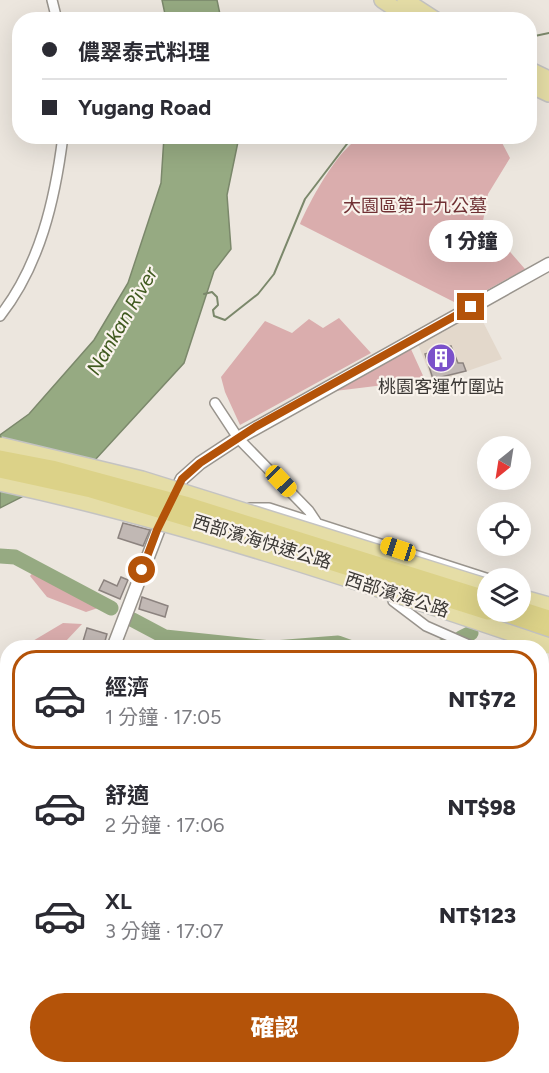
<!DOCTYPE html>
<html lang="zh-TW">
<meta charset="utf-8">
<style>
body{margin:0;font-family:Figtree,"Noto Sans TC",sans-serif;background:#f7f7f7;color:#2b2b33;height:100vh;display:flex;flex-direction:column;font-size:22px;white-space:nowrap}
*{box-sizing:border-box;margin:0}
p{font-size:20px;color:#7c7c81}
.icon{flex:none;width:33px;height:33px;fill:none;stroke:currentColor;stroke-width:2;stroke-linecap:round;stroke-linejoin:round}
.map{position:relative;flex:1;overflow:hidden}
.side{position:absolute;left:0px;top:640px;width:549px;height:434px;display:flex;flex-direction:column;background:#fff;border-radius:24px 24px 0 0;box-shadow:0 6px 24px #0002}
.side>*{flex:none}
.top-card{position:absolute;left:12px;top:12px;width:525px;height:132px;border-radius:24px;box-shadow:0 6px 24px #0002;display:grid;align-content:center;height:132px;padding:0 30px;background:#fff}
.needle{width:39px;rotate:210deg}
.fabs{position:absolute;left:477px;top:436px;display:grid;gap:12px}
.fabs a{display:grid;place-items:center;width:54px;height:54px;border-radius:50%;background:#fff;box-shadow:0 6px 24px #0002;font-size:30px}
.end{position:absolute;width:27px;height:27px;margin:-14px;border:8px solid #b45309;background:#fff;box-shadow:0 0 0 3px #fff}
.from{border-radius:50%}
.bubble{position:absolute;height:42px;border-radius:21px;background:#fff;box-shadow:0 6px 24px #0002;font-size:20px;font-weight:800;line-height:42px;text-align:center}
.car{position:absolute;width:18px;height:36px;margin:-18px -9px;border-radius:8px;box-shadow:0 0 4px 2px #0007;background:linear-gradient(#f5c518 24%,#345 0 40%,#f5c518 0 76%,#345 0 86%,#f5c518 0)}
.top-card b{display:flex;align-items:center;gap:21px;height:57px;font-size:22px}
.top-card b+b{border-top:2px solid #e1e1e2}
.top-card i{width:15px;height:15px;background:#2b2b33}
ul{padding:10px 0 0;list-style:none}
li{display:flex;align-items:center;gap:18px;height:99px;margin:0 12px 9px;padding:0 18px;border:3px solid transparent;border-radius:24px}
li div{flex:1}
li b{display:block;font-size:22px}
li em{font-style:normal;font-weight:800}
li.on{border-color:#b45309}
li>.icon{width:54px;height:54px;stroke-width:1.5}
.button{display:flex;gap:12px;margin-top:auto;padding:12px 30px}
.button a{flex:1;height:69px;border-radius:36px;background:#b45309;color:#fff;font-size:24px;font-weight:800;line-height:69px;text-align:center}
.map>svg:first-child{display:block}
</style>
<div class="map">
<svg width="549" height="1073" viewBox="0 0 549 1073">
<rect width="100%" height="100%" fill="#ece6de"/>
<path fill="#e3d8cb" d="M478 312 502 359 433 383 418 344Z"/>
<path fill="#daadad" d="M364 136 499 137 510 158 488 194 483 221 525 269 460 305 300 224C310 201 340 144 364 136Z
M339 318 371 353 240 425 225 392 221 377 265 321 292 333 309 319 323 328Z
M410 347 425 380 335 391Z
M34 571 101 607 86 612 47 597 30 576Z
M63 623 82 624 66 641 56 648H21Z
M7 781V873H0V787Z
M542 846 549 849V1036L542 1038Z
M0 940H7V998L0 984Z"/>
<path fill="#96aa82" stroke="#7b886b" stroke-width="1.5" d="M162 0H217L221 19H166Z
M164 137H239L227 195 231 249 214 271 184 363 95 460 0 508V435L29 414 94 340 128 283 161 183Z
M0 1006 3 1011 7 1012 8 1066 322 1067 319 1073H0Z"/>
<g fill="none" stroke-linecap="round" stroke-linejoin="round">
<path stroke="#7b886b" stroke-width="2" d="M530 37 549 33
M204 294 212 292 217 297 218 305 213 310 214 316 225 320 258 294 274 274 305 199 353 136"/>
<path stroke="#96aa82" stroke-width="15" d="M0 556 15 557 111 608
M133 620 165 637 271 648
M461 638 471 633
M274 648 338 643 352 648
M440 648 448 644"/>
</g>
<path fill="#c1b8b4" stroke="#8c837f" stroke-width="1.5" d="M451 346 458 363H463L466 371 433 379 425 354Z
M123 523 150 530 143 546 118 538Z
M121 577 128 580 120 599 99 590 104 580 117 586Z
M142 597 168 606 165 617 139 609Z
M87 628 107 634 103 648H81Z
M542 747 549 748V772L542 771Z"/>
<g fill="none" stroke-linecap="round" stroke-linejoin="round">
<g stroke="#99948d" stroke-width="12">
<path id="minor" d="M52 0 57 20
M0 316C40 265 55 200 63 136
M215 403 238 438 309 511 317 523
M250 508H269L489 579
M393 601 426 626 476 648
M542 673 549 675
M542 831 549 834
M0 937H8
M343 1073 346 1066"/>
</g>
<g stroke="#99948d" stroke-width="15">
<path id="tertiary" d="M173 497 182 479 200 463 238 438 549 264
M113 648 164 515
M0 776 8 770"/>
</g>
<g stroke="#c4c3c2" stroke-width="18">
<path id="primary" d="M382 0 412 20
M405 0 436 20
M530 70 549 79
M530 85 549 94
M520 597 549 605"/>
</g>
<g stroke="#c4c3c2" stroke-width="18">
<path id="trunk" d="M520 609 549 618
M488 612 549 631"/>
</g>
<use href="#minor" stroke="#fff" stroke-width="9"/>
<use href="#tertiary" stroke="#fff" stroke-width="12"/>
<use href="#primary" stroke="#e5dda6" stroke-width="15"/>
<use href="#trunk" stroke="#dcd288" stroke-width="15"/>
<g stroke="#c4c3c2" stroke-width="18" stroke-linecap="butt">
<path id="primary-bridge" d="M0 445 142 479 488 587
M0 483C187 523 368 585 549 646"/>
</g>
<g stroke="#c4c3c2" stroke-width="18" stroke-linecap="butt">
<path id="trunk-bridge" d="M0 458 52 468 185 504 488 599
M0 470 91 490 273 544 488 612"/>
</g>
<use href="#primary-bridge" stroke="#e5dda6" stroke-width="15"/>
<use href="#trunk-bridge" stroke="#dcd288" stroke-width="15"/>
</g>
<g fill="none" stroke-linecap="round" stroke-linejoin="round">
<path stroke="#b45309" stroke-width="8" d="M142 570 157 530 182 479 200 463 255 427 471 307"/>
</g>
<defs>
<g id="building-disc" transform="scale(1.5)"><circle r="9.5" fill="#7b51ca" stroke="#f9f3ec"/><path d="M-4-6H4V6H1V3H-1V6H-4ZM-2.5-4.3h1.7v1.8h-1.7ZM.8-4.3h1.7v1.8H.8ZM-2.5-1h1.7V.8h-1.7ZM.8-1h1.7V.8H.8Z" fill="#fff"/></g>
</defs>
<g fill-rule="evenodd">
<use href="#building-disc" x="441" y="358"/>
</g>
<g text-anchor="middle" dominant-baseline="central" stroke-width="4.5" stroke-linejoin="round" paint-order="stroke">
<g font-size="18" fill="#703134" stroke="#f9f3ec">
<text x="415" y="206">大園區第十九公墓</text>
</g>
<g font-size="18" fill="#3b3835" stroke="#f9f3ec">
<text x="441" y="387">桃園客運竹圍站</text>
</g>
<g font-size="18" fill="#3b3835" stroke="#f9f3ec">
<text transform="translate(262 542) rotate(17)">西部濱海快速公路</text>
<text transform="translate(397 595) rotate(18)">西部濱海公路</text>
</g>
<g font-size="20" font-style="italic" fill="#405a1f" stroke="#f9f3ec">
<text transform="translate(122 321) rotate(-60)">Nankan River</text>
</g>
</g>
</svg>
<div class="fabs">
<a><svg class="needle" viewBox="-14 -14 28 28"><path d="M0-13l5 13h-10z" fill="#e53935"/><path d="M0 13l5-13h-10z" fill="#7c7c81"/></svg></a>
<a><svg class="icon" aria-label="locate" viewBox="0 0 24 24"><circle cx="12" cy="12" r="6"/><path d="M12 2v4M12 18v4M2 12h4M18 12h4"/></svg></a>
<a><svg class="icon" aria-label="layers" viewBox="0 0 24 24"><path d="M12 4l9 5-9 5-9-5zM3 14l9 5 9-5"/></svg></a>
</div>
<i class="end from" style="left:142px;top:570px"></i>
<i class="end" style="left:471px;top:307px"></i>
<div class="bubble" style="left:429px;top:220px;width:84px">1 分鐘</div>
<i class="car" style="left:281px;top:481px;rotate:136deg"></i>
<i class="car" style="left:398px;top:549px;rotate:288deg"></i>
<div class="top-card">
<b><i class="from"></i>儂翠泰式料理</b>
<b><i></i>Yugang Road</b>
</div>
<section class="side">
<ul>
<li class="on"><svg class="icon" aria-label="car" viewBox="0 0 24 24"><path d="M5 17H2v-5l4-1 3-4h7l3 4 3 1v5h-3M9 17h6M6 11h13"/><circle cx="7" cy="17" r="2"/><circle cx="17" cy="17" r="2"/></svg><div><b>經濟</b><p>1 分鐘 · 17:05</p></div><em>NT$72</em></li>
<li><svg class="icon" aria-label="car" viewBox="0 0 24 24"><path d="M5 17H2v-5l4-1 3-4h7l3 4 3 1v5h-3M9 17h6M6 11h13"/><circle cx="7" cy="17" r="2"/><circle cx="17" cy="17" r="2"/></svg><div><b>舒適</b><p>2 分鐘 · 17:06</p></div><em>NT$98</em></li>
<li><svg class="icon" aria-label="car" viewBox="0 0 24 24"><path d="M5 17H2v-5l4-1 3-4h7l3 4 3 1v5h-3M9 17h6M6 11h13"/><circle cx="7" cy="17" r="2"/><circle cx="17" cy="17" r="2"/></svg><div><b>XL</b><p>3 分鐘 · 17:07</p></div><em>NT$123</em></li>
</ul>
<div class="button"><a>確認</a></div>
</section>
</div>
